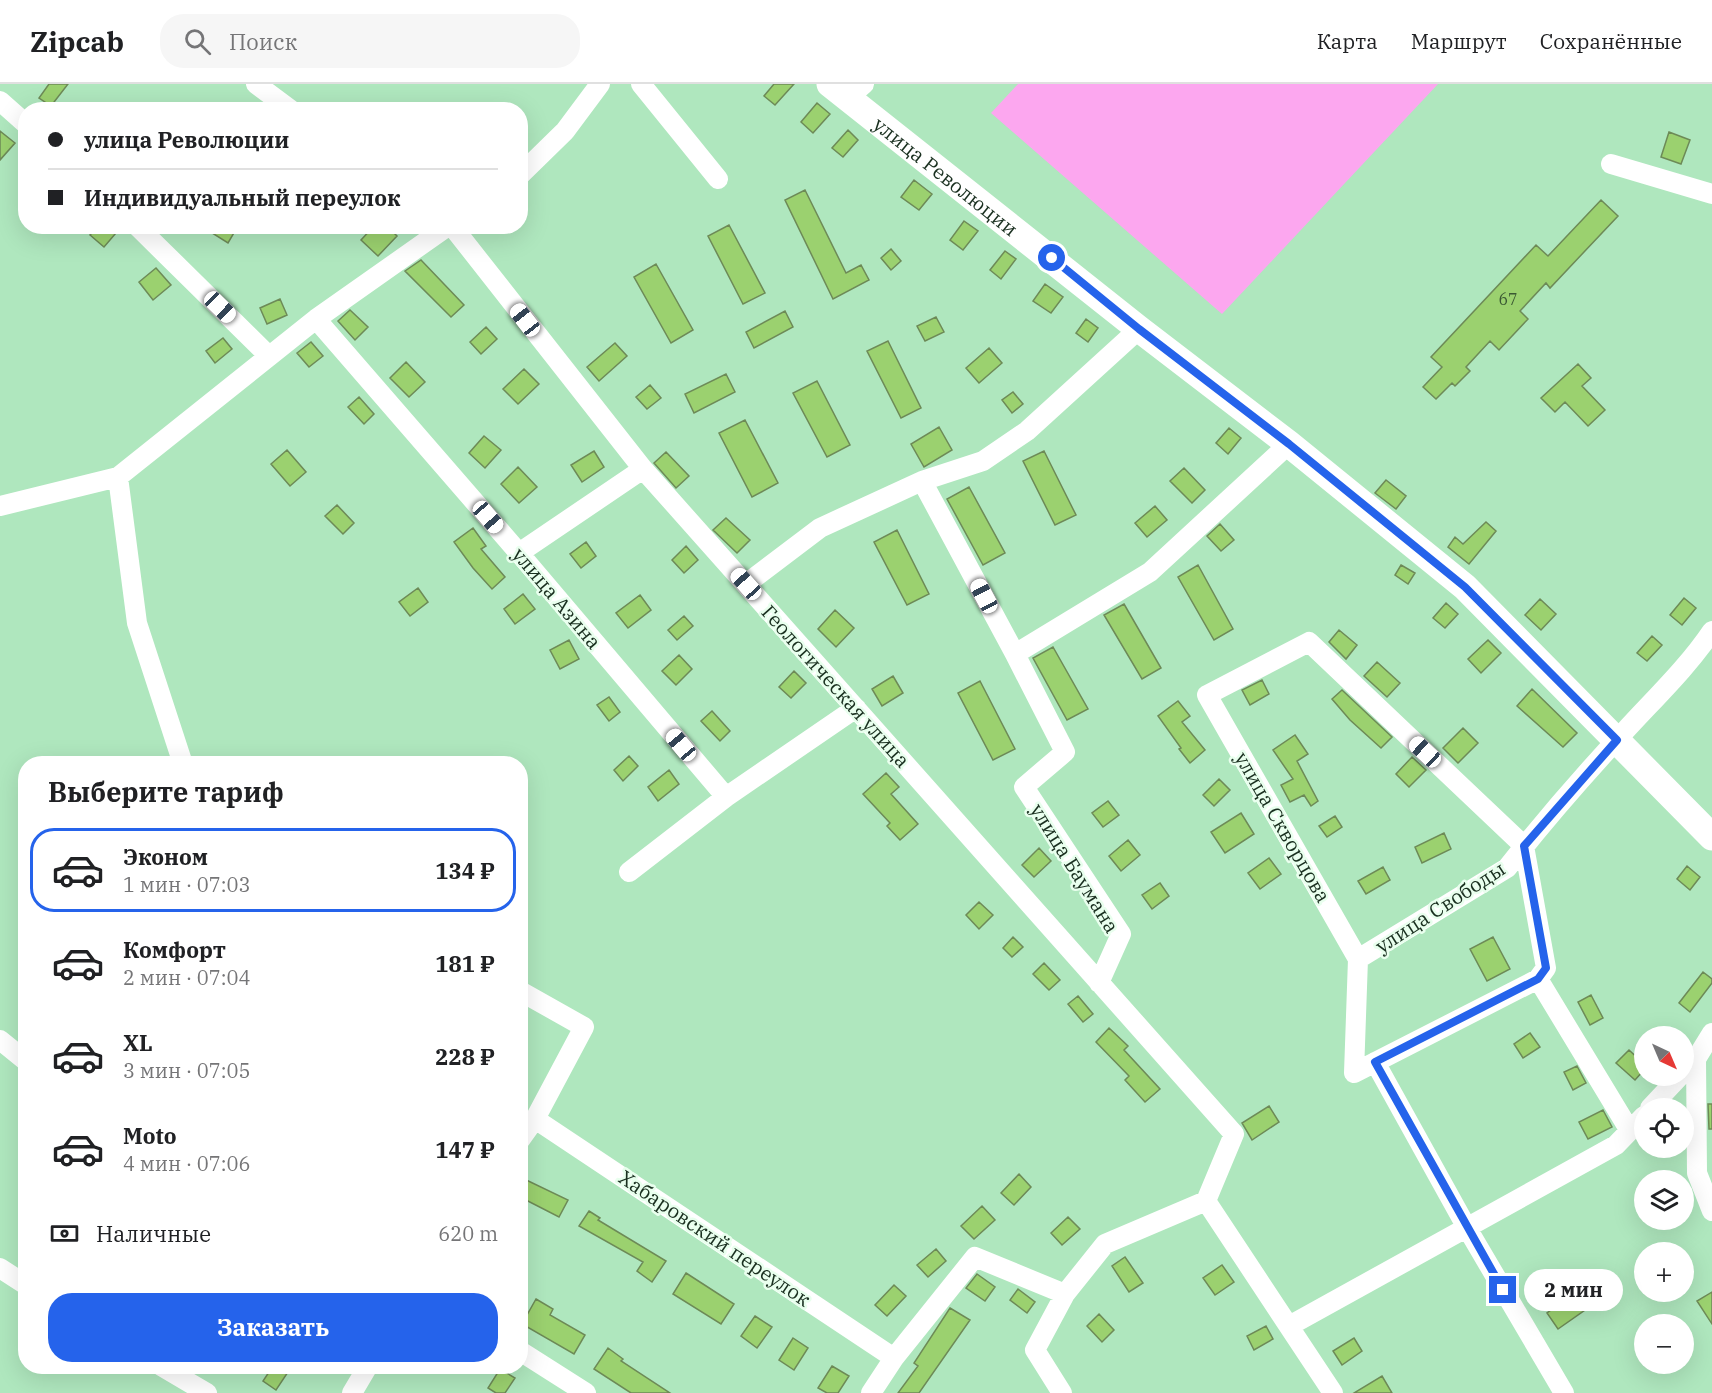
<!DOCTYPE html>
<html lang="ru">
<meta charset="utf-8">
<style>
body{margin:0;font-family:"IBM Plex Serif",serif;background:#f6f6f6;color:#202124;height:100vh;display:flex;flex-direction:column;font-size:22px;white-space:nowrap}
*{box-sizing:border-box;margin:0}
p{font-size:20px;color:#757577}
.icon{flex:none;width:33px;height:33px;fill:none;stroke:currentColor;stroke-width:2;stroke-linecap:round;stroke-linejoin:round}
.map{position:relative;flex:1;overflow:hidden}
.panel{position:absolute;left:18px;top:672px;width:510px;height:618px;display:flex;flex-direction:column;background:#fff;border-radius:24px;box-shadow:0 6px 24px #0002}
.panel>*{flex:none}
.guide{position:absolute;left:18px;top:18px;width:510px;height:132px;border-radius:24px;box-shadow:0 6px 24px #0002;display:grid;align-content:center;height:132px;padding:0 30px;background:#fff}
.needle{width:39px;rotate:136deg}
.controls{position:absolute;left:1634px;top:942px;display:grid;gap:12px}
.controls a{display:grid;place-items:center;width:60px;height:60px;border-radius:50%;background:#fff;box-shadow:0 6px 24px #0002;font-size:30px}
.end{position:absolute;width:27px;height:27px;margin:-14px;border:8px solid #2563eb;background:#fff;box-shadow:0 0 0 3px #fff}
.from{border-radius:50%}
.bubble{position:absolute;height:42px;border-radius:21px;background:#fff;box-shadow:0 6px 24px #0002;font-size:20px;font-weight:700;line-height:42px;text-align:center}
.car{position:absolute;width:18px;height:36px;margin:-18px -9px;border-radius:8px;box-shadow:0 0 4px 2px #0007;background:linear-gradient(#fff 24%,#345 0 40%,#fff 0 76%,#345 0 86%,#fff 0)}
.guide b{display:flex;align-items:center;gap:21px;height:57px;font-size:22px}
.guide b+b{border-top:2px solid #e0e0e0}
.guide i{width:15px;height:15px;background:#202124}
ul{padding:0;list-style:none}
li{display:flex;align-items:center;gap:18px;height:84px;margin:0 12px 9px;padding:0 18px;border:3px solid transparent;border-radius:24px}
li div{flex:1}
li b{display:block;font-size:22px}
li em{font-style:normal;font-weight:700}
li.active{border-color:#2563eb}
li>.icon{width:54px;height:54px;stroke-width:1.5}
h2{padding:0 30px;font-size:27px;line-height:72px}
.pay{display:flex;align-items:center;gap:15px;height:66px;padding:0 30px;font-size:22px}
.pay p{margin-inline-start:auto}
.cta{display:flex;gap:12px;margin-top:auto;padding:12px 30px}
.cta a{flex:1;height:69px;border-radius:24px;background:#2563eb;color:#fff;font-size:24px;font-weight:700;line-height:69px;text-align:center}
header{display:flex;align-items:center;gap:36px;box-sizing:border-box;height:84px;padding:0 30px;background:#fff;border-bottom:2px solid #e0e0e0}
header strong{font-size:28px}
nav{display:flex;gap:33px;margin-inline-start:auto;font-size:21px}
.search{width:420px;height:54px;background:#f6f6f6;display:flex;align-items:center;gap:15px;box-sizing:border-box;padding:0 21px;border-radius:24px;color:#757577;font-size:22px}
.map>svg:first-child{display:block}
</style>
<header>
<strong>Zipcab</strong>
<div class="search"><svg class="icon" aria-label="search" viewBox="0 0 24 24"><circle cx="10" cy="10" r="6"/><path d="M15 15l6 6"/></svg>Поиск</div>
<nav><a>Карта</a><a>Маршрут</a><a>Сохранённые</a></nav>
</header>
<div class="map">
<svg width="1712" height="1309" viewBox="0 0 1712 1309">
<rect width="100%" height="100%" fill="#afe7be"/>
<path fill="#fca7ef" d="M1018 0H1438L1222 230 991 29Z"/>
<path fill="#9bd16f" stroke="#6d8a57" stroke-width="1.5" d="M49 0H68L51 22 39 14Z
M774 0H794L775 21 764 12Z
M817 19 830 30 813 49 801 38Z
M848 46 858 56 843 73 832 64Z
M0 47 15 59 0 76Z
M1669 48 1690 56 1681 80 1661 73Z
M914 96 932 110 919 126 901 113Z
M805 106 846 189 861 181 869 196 833 215 785 116Z
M1601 116 1618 132 1550 204 1546 199 1520 227 1528 235 1499 266 1490 257 1466 283 1470 287 1455 302 1452 299 1436 315 1423 303 1442 283 1431 273 1536 161 1548 172Z
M964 137 978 147 963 166 950 156Z
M729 141 765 209 743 220 708 152Z
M98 142H122L104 163 90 151Z
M201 142H238L228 159Z
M374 142H387L397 152 378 172 361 156Z
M891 165 901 177 891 186 881 174Z
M1005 167 1016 175 1001 195 990 186Z
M421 176 464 221 451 233 405 187Z
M656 180 693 246 671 259 634 193Z
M156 184 171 201 153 216 139 198Z
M1045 200 1063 213 1051 229 1033 217Z
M280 215 287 231 267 240 260 224Z
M350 226 368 243 355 256 338 237Z
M785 227 793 243 754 264 746 248Z
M936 233 944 248 925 257 917 242Z
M1086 235 1098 244 1088 258 1076 249Z
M486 243 497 255 481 270 470 258Z
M223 254 232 265 215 279 206 267Z
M888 257 921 324 901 334 867 267Z
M311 258 323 272 309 283 297 269Z
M615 259 627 272 599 297 587 283Z
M989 264 1002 279 979 299 966 284Z
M406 278 425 298 409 313 390 294Z
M1578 280 1591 294 1582 302 1605 326 1588 342 1565 318 1555 328 1541 314Z
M524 285 539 300 518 320 503 305Z
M726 290 735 308 694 329 685 310Z
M817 297 850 361 827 373 793 309Z
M650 301 661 314 647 325 636 313Z
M1013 308 1023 320 1012 329 1002 316Z
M359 313 374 330 364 340 348 323Z
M745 336 778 399 752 413 719 349Z
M939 343 952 366 924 383 911 360Z
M1229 344 1241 354 1228 370 1216 359Z
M484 352 501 366 485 384 469 369Z
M287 366 306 388 290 402 271 380Z
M594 367 604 383 582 398 571 381Z
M1044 367 1076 431 1055 441 1023 377Z
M666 368 689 392 676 404 654 379Z
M518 383 537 403 519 419 501 400Z
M1184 384 1205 406 1192 419 1170 397Z
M1386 396 1406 412 1396 425 1375 409Z
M969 403 1005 469 983 481 947 415Z
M337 421 354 439 343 450 325 432Z
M1155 422 1167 436 1147 453 1135 439Z
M726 434 750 456 737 469 713 446Z
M1486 438 1496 447 1469 480 1448 463 1455 453 1463 460Z
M1220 440 1234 456 1221 467 1207 452Z
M473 444 486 462 481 465 505 493 492 505 473 484 454 458Z
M897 446 929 510 907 521 874 458Z
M586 458 596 472 581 484 570 470Z
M686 462 698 476 684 489 672 476Z
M1198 481 1233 545 1214 556 1178 493Z
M1401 481 1415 489 1408 500 1395 491Z
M418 504 428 518 410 532 399 518Z
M523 510 535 525 515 540 504 525Z
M640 511 651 526 628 544 616 529Z
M1684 514 1696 524 1682 541 1670 531Z
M1540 515 1556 530 1541 546 1525 531Z
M1446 519 1458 530 1445 544 1433 534Z
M1124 520 1161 584 1142 595 1104 531Z
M835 526 854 544 836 563 818 545Z
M684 532 693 542 677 556 668 546Z
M1339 546 1357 561 1346 575 1329 558Z
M1652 552 1662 561 1647 577 1637 569Z
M569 556 579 575 560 585 550 566Z
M1488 556 1501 569 1481 589 1468 575Z
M1053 563 1088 625 1067 636 1033 574Z
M679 571 692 585 676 601 662 587Z
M1377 578 1400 599 1387 613 1364 592Z
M794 587 806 599 791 614 779 603Z
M893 592 903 609 882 622 872 605Z
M1262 596 1269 610 1250 621 1242 606Z
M980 597 1015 665 993 676 958 609Z
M1532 605 1577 649 1563 663 1517 622Z
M1342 606 1392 653 1381 664 1350 636 1332 615Z
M609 613 620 628 609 637 597 621Z
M1178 617 1190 632 1182 638 1205 666 1190 679 1179 665 1181 664 1158 632Z
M712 627 730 647 720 657 701 637Z
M1463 644 1478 659 1458 679 1443 664Z
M1295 651 1308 670 1297 677 1318 717 1311 722 1304 711 1290 718 1281 701 1293 695 1273 666Z
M629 672 638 682 623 697 614 686Z
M1412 673 1426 686 1409 703 1396 690Z
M669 686 679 700 658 717 648 703Z
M886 689 899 703 891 710 918 740 900 756 887 742 890 739 863 710Z
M1219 695 1230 706 1214 722 1203 711Z
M1108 717 1119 731 1103 743 1092 729Z
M1241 729 1254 750 1225 769 1211 748Z
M1335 732 1342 743 1327 753 1319 742Z
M1444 749 1451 765 1422 779 1415 763Z
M1128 756 1140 771 1121 787 1109 772Z
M1039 764 1051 777 1034 793 1022 781Z
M1269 774 1281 790 1260 805 1248 789Z
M1687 782 1700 793 1690 806 1677 795Z
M1383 783 1390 796 1366 810 1358 797Z
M1160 799 1169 812 1152 825 1142 811Z
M979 818 993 831 979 845 966 831Z
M1013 853 1023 863 1012 873 1003 864Z
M1493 853 1510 885 1487 897 1470 865Z
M1044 879 1060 896 1049 906 1033 890Z
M1703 888 1712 895V899L1690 928 1679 919Z
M1591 911 1603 934 1590 941 1578 918Z
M1078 912 1093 930 1083 938 1068 920Z
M1109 944 1128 962 1124 966 1160 1005 1145 1018 1125 996 1129 992 1096 958Z
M1530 949 1540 963 1523 974 1514 960Z
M1629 966 1644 980V986L1635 996 1616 979Z
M1577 982 1586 999 1573 1006 1564 988Z
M1708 1020H1712V1045H1709Z
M1269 1022 1279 1038 1252 1056 1242 1039Z
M1603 1026 1612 1043 1588 1055 1579 1038Z
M1019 1090 1031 1103 1014 1121 1001 1109Z
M520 1093 568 1116 559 1133 520 1113Z
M982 1122 995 1136 974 1155 961 1142Z
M589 1127 600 1134 598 1136 666 1177 652 1198 637 1187 643 1178 579 1142Z
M1068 1133 1080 1145 1062 1161 1051 1149Z
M936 1165 946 1177 928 1193 917 1181Z
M1125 1173 1143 1199 1129 1208 1112 1182Z
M1222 1181 1234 1198 1215 1211 1203 1194Z
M686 1189 734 1220 721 1240 673 1210Z
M977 1190 995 1203 985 1217 966 1204Z
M894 1201 906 1212 887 1232 875 1221Z
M1018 1205 1035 1218 1027 1229 1010 1216Z
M1712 1208V1240L1697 1217Z
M1573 1210 1585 1226 1558 1245 1547 1229Z
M536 1215 553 1225 550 1231 585 1251 574 1270 522 1240Z
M950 1224 970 1236 919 1309H898L918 1282 914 1279Z
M1099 1230 1114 1246 1102 1258 1087 1242Z
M755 1232 772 1243 757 1264 741 1252Z
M1266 1242 1273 1255 1254 1266 1247 1252Z
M793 1254 808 1264 794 1286 779 1276Z
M1354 1254 1362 1267 1342 1281 1333 1267Z
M608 1264 623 1275 621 1277 670 1309H631L594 1285Z
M273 1282H292L276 1306 263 1297Z
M832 1282 849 1292 838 1309H827L818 1304Z
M500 1285 515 1294 505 1309H496L488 1304Z
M1382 1292 1392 1309H1354Z"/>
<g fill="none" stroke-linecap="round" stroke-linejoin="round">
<path stroke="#fff" stroke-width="20" d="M256 0 291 26
M641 0 718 95
M848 14 864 0
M0 17 26 40
M1611 80 1712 110
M520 91 565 47 600 0
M137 142 269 272
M452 142 643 385 1234 1050 1206 1117 1333 1309
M316 235 519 469 726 713
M118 393 137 539 183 680
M922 397 1015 570 1065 668 1024 703 1121 850 1099 899
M0 422 118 393 316 235 448 142
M519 469 643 385
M746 500 820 444 922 397 983 377 1027 347 1139 245
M1015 570 1150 488 1289 360
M629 788 726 713 856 624
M1358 875 1207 611 1309 558 1524 762 1546 884 1538 895 1354 989 1358 875 1507 784C1544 737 1584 691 1624 648 1654 615 1687 584 1712 547
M1538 895 1630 1047
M520 907 584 943 535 1035 520 1056
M0 956 26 977
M1696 975 1697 1089 1712 1127
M1375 978 1467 1144 1564 1309
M1687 984 1696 975 1712 949
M1650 1024 1680 992
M535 1035 894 1274
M0 1184 26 1201
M1065 1210 1105 1160 1206 1117
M1289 1242 1616 1061 1644 1032
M520 1267 586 1309
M161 1282 207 1309
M352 1309 368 1282
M871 1309 894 1274 975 1173 1065 1210 1035 1266 1062 1309"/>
<path stroke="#fff" stroke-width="27" id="s1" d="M830 0 1139 245 1289 360 1465 503 1712 753"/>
</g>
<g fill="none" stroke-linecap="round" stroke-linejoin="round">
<path stroke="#2563eb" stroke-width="8" d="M1052 174 1139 245 1289 360 1465 503 1617 656 1524 762 1546 884 1538 895 1375 978 1503 1206"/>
</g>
<g text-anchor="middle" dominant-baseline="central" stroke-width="5" stroke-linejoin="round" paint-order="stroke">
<g font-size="16" fill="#3a5833">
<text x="1508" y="215">67</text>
</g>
<g font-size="20" fill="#192f1f" stroke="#e9ffee">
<text stroke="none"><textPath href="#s1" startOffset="148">улица Революции</textPath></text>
<text transform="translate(557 514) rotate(50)">улица Азина</text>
<text transform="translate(836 602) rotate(48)">Геологическая улица</text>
<text transform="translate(1283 743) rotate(60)">улица Скворцова</text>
<text transform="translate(1075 784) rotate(58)">улица Баумана</text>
<text transform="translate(1440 823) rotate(-33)">улица Свободы</text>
<text transform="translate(715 1154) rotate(34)">Хабаровский переулок</text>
</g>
</g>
</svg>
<div class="controls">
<a><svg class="needle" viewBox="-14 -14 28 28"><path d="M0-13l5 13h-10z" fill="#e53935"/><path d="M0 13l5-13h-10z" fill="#757577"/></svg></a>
<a><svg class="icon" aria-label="locate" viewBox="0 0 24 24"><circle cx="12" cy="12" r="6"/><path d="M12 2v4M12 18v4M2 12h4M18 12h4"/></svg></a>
<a><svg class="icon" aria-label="layers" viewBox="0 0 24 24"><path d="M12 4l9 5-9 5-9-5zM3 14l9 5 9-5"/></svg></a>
<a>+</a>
<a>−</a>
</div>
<i class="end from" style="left:1052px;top:174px"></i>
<i class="end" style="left:1503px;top:1206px"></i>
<div class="bubble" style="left:1524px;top:1185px;width:99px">2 мин</div>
<i class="car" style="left:220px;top:223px;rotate:134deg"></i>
<i class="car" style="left:525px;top:236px;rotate:322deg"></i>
<i class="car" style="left:488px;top:433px;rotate:139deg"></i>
<i class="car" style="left:746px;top:500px;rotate:318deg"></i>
<i class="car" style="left:984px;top:512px;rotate:332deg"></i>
<i class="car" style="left:681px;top:661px;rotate:320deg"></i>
<i class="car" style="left:1425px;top:668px;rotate:313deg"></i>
<div class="guide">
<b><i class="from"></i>улица Революции</b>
<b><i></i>Индивидуальный переулок</b>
</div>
<section class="panel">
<h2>Выберите тариф</h2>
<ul>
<li class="active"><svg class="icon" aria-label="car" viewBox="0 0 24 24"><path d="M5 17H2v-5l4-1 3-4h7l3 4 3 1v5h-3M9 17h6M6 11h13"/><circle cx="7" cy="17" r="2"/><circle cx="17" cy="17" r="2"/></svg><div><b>Эконом</b><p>1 мин · 07:03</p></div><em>134 ₽</em></li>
<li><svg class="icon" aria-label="car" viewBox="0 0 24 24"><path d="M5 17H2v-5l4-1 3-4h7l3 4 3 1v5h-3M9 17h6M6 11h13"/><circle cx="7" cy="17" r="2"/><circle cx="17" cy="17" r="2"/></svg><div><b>Комфорт</b><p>2 мин · 07:04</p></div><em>181 ₽</em></li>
<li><svg class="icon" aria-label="car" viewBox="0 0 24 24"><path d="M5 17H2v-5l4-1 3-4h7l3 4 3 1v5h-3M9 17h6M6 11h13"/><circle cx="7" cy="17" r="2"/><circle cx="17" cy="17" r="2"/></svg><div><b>XL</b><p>3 мин · 07:05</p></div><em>228 ₽</em></li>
<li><svg class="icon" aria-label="car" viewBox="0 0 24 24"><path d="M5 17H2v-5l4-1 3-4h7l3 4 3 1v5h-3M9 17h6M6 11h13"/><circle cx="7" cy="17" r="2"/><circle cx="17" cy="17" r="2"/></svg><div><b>Moto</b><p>4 мин · 07:06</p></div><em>147 ₽</em></li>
</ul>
<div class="pay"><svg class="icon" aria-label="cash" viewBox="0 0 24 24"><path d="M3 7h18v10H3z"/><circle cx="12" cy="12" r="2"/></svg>Наличные<p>620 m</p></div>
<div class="cta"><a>Заказать</a></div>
</section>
</div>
